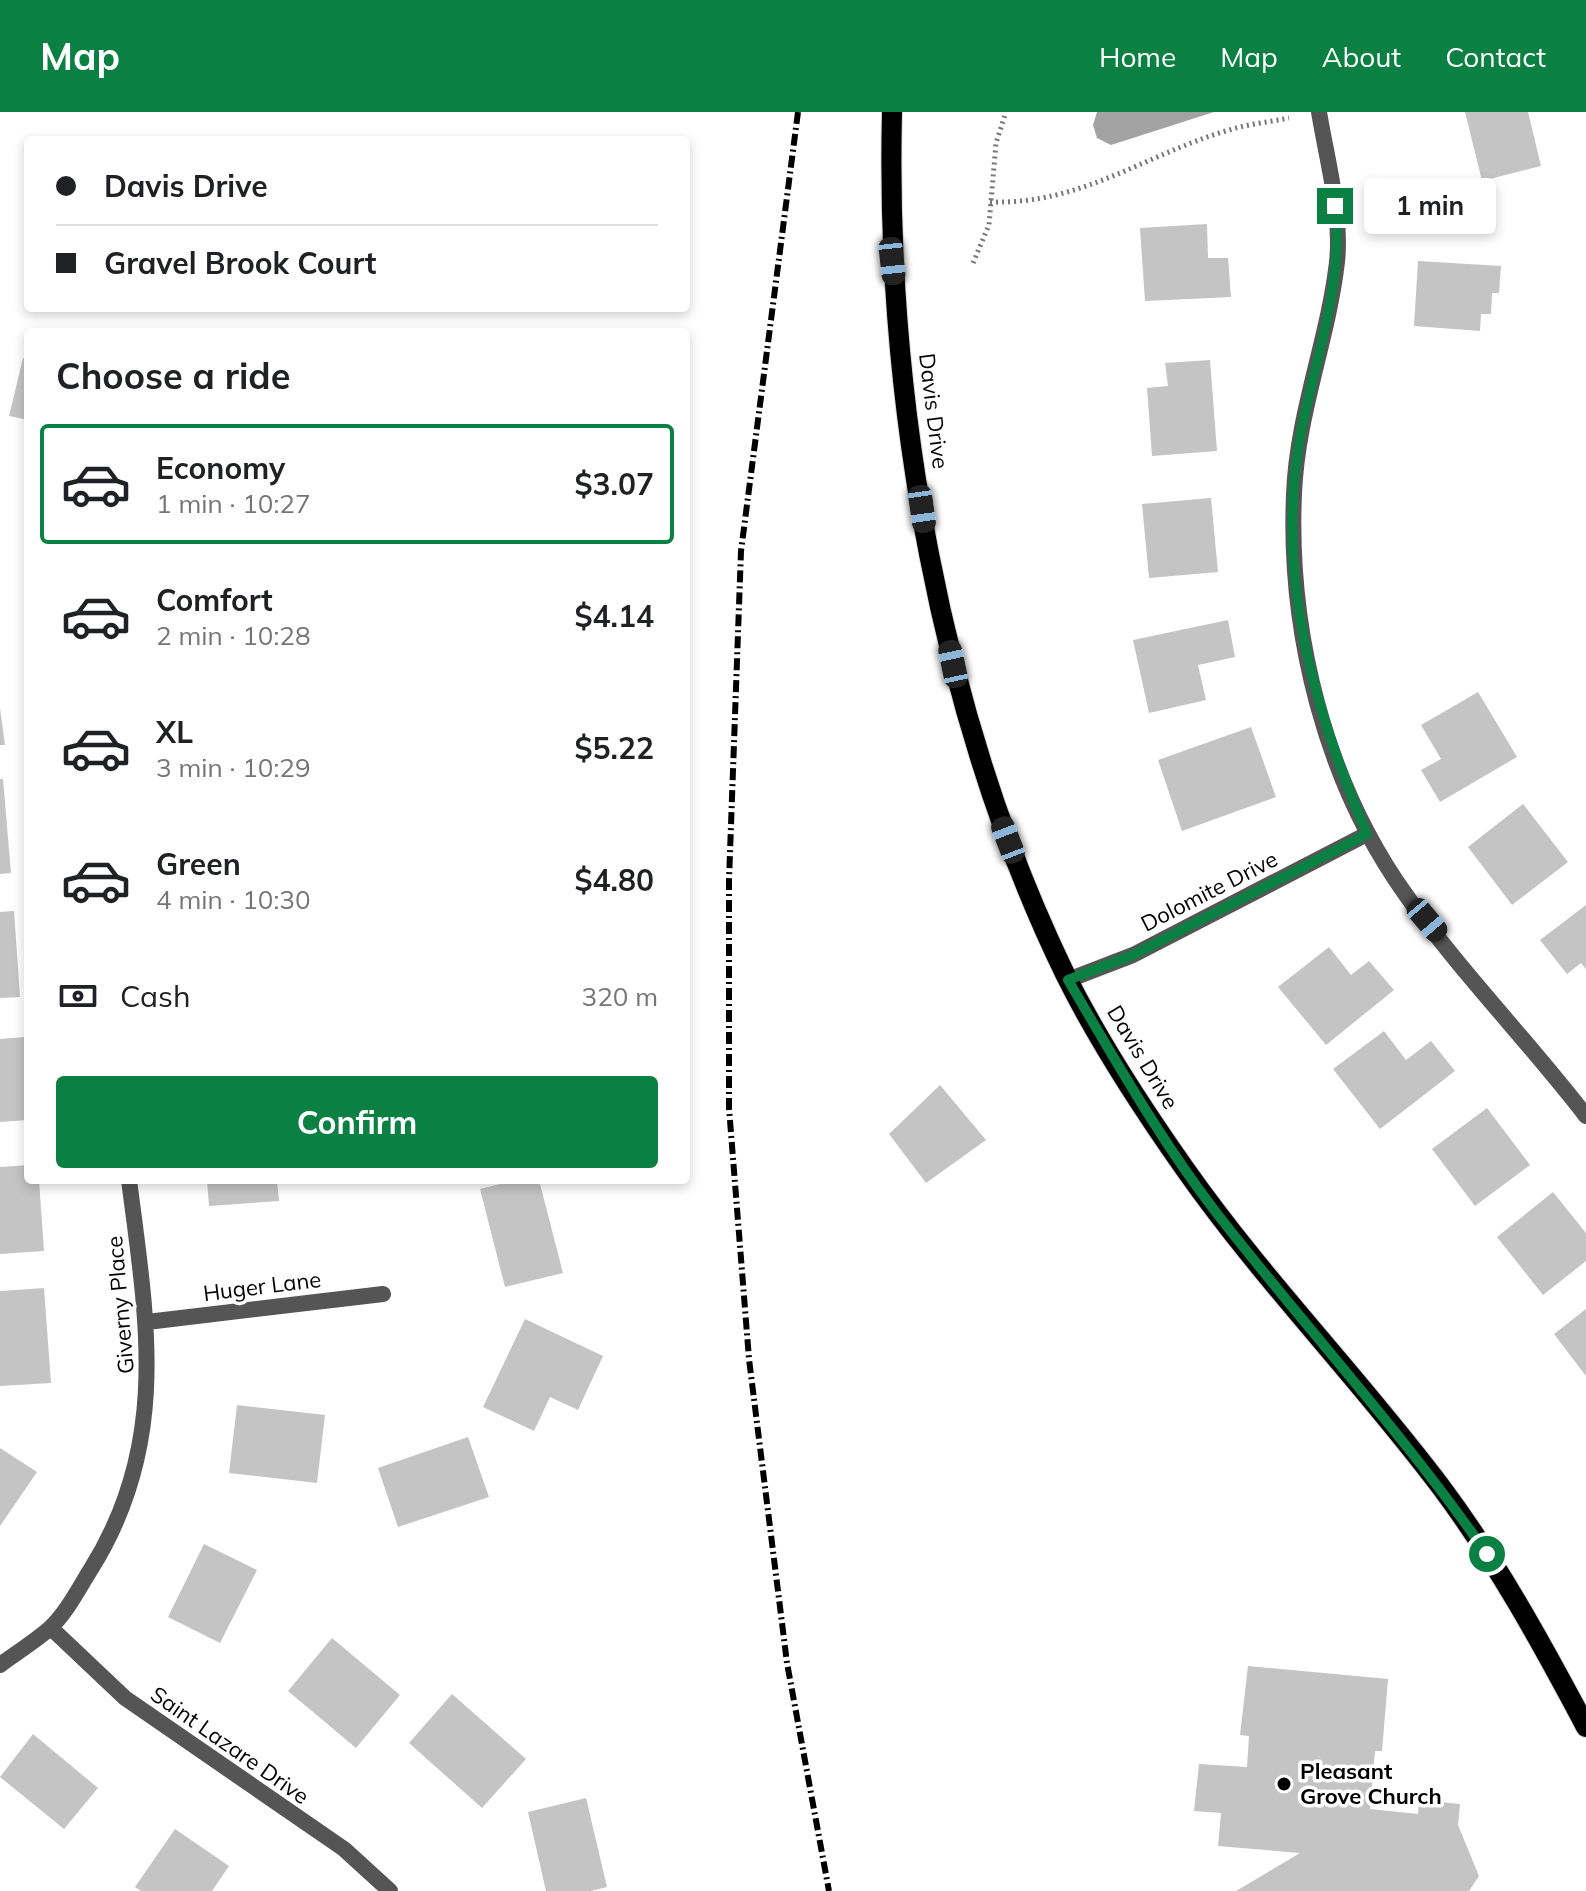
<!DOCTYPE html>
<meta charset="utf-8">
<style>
body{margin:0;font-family:Mulish,sans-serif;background:#f6f6f6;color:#202124;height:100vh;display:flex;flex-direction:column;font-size:30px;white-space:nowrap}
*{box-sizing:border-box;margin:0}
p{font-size:26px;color:#757577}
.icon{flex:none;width:44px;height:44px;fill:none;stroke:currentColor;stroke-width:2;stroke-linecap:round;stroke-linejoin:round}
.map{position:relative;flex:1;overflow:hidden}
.drawer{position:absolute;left:24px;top:216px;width:666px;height:856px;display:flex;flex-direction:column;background:#fff;border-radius:8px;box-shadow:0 4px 12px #0003}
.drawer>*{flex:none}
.guide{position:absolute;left:24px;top:24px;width:666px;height:176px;border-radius:8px;box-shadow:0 4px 12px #0003;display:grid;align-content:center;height:176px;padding:0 32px;background:#fff}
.end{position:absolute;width:36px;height:36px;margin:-18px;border:10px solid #0b8043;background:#fff;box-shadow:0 0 0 4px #fff}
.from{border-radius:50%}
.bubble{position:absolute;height:56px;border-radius:8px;background:#fff;box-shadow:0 4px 12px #0003;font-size:26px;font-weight:700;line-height:56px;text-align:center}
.car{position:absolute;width:24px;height:48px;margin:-24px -12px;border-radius:10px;box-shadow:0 0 6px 2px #0007;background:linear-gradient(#222 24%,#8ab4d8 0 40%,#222 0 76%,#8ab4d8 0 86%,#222 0)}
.guide b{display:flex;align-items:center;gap:28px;height:76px;font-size:30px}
.guide b+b{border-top:2px solid #e0e0e0}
.guide i{width:20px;height:20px;background:#202124}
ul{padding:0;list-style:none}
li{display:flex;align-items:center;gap:24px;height:120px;margin:0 16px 12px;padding:0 16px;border:4px solid transparent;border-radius:8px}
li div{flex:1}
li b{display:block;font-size:30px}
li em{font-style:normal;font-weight:700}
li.on{border-color:#0b8043}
li>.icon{width:72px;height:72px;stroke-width:1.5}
h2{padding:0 32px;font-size:36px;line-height:96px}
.pay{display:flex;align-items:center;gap:20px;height:88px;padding:0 32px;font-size:30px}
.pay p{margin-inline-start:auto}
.action{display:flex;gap:16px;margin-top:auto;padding:16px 32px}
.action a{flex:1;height:92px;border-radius:8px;background:#0b8043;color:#fff;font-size:32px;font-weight:700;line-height:92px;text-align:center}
header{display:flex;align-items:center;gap:48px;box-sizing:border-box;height:112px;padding:0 40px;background:#0b8043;color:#fff}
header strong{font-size:38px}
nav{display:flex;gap:44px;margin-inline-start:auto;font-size:28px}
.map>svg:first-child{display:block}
</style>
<header>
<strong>Map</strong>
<nav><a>Home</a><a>Map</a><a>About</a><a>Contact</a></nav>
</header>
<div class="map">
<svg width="1586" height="1779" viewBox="0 0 1586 1779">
<rect width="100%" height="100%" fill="#fff"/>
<path fill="#a3a3a3" d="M1097 0H1214L1111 33 1097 26 1093 13Z"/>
<path fill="#c4c4c4" d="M1465 0H1528L1541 54 1482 69Z
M1207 112 1208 146H1228L1231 185 1145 189 1140 116Z
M1418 149 1501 154 1499 181H1492L1491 202H1481L1480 219 1414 214Z
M23 246 28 247V308L9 304Z
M1210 248 1217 339 1152 344 1147 276 1168 274 1165 251Z
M1211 386 1218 460 1149 466 1142 392Z
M1228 508 1235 545 1198 553 1206 588 1149 601 1133 528Z
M1478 580 1517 645 1440 690 1421 658 1441 647 1421 613Z
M0 596 5 633H0Z
M1251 615 1276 685 1182 719 1158 648Z
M0 667H3L11 761 0 762Z
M1523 692 1568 750 1512 793 1468 735Z
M1586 793V857L1581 851 1567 862 1540 828Z
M14 799 20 885 0 886V800Z
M1329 835 1351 863 1369 849 1394 878 1326 933 1278 875Z
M1384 919 1406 948 1431 929 1455 959 1380 1017 1333 957Z
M24 925 28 1008 0 1010V927Z
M940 973 986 1028 926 1071 889 1022Z
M1487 996 1530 1053 1475 1094 1432 1037Z
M28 1053V1068H39L44 1139 0 1142V1055Z
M207 1068H277L279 1089 209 1094Z
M516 1068H539L563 1161 505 1175 480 1077Z
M1553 1080 1586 1121V1149L1543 1183 1497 1125Z
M44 1176 51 1271 0 1274V1179Z
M1586 1197V1264L1554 1222Z
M525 1207 603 1244 578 1298 550 1285 534 1319 483 1295Z
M237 1293 325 1303 317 1371 229 1361Z
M468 1325 489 1385 398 1415 378 1356Z
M0 1336 37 1360 0 1414Z
M204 1432 257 1458 220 1531 168 1505Z
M332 1526 400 1583 356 1636 288 1579Z
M1248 1554 1388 1567 1382 1639H1375L1370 1697 1418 1702 1419 1688 1460 1692 1458 1713 1479 1764 1469 1779H1236L1300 1741 1218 1734 1221 1701 1194 1699 1199 1652 1247 1655 1249 1624 1240 1623Z
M452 1582 526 1647 482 1696 409 1631Z
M33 1622 98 1676 64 1717 0 1665Z
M586 1686 607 1775 591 1779H546L528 1700Z
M175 1717 229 1754 212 1779H141L135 1775Z"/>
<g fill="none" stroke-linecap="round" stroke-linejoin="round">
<g stroke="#dbdbdb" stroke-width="22">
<path id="primary" d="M892 0C885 287 940 605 1066 864 1099 930 1142 996 1185 1057 1263 1168 1359 1266 1441 1375 1497 1450 1542 1532 1586 1615"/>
</g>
<path stroke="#777" stroke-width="5" stroke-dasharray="2 4" stroke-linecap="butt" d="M990 90C1081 93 1146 42 1229 18 1248 12 1269 10 1289 6
M973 151 989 113 996 31 1006 0"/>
<path stroke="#555" stroke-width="16" d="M1319 0C1327 49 1342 100 1337 150 1328 228 1297 302 1294 382 1288 520 1325 670 1406 783 1459 858 1529 930 1586 1004
M1068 868 1133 843 1367 722
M147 1210 383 1182
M51 1516 125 1586 344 1737 390 1779
M0 1553C16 1541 34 1530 49 1517 66 1502 79 1476 91 1457 170 1331 147 1208 129 1068"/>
<use href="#primary" stroke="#000" stroke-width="20"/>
<path stroke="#000" stroke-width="6" stroke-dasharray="12 4 2 4" stroke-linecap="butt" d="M798 0 741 439 729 768V996L749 1247 787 1551 829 1779"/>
</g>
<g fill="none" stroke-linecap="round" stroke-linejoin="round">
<path stroke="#0b8043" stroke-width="10" d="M1335 94C1345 174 1312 254 1299 332 1276 467 1315 600 1367 722L1133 843 1068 868C1114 946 1159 1026 1215 1099 1304 1214 1404 1322 1487 1442"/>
</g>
<circle fill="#000" stroke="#fff" stroke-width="3" cx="1284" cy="1672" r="8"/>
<g text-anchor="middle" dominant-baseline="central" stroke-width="7" stroke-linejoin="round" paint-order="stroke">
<g font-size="22" fill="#000" stroke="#fff">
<text transform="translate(934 299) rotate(83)">Davis Drive</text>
<text transform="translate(1209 779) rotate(-27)">Dolomite Drive</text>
<text transform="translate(1143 945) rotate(59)">Davis Drive</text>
<text transform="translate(262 1174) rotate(-7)">Huger Lane</text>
<text transform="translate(120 1193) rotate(-95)">Giverny Place</text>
<text transform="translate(230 1633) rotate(35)">Saint Lazare Drive</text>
</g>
<g font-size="22" font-weight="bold" fill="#000" stroke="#fff" text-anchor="start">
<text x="1300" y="1659">Pleasant<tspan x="1300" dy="25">Grove Church</tspan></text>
</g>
</g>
</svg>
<i class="end from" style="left:1487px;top:1442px"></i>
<i class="end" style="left:1335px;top:94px"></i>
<div class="bubble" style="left:1364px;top:66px;width:132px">1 min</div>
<i class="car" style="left:892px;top:149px;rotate:174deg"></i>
<i class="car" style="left:922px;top:397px;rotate:172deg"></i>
<i class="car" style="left:953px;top:552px;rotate:348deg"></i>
<i class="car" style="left:1008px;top:728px;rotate:339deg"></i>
<i class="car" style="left:1427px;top:808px;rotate:140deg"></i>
<div class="guide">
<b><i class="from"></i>Davis Drive</b>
<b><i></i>Gravel Brook Court</b>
</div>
<section class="drawer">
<h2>Choose a ride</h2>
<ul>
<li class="on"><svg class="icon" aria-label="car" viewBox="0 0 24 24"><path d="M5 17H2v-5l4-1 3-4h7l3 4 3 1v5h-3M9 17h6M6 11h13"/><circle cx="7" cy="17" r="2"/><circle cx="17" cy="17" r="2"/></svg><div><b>Economy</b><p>1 min · 10:27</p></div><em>$3.07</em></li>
<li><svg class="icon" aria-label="car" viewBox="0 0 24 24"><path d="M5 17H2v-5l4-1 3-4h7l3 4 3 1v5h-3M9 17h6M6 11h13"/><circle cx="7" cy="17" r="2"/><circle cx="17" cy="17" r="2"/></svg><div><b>Comfort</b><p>2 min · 10:28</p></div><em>$4.14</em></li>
<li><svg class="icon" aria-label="car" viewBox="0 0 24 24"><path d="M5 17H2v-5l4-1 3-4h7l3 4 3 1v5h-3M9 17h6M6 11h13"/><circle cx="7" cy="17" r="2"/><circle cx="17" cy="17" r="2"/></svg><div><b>XL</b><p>3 min · 10:29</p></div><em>$5.22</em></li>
<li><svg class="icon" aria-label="car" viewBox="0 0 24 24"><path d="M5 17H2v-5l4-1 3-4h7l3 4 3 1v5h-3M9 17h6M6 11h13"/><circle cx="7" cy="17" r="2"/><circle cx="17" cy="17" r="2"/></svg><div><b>Green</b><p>4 min · 10:30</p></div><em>$4.80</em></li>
</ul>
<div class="pay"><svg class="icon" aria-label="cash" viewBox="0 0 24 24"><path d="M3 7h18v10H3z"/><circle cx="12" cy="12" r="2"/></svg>Cash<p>320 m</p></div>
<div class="action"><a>Confirm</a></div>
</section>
</div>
